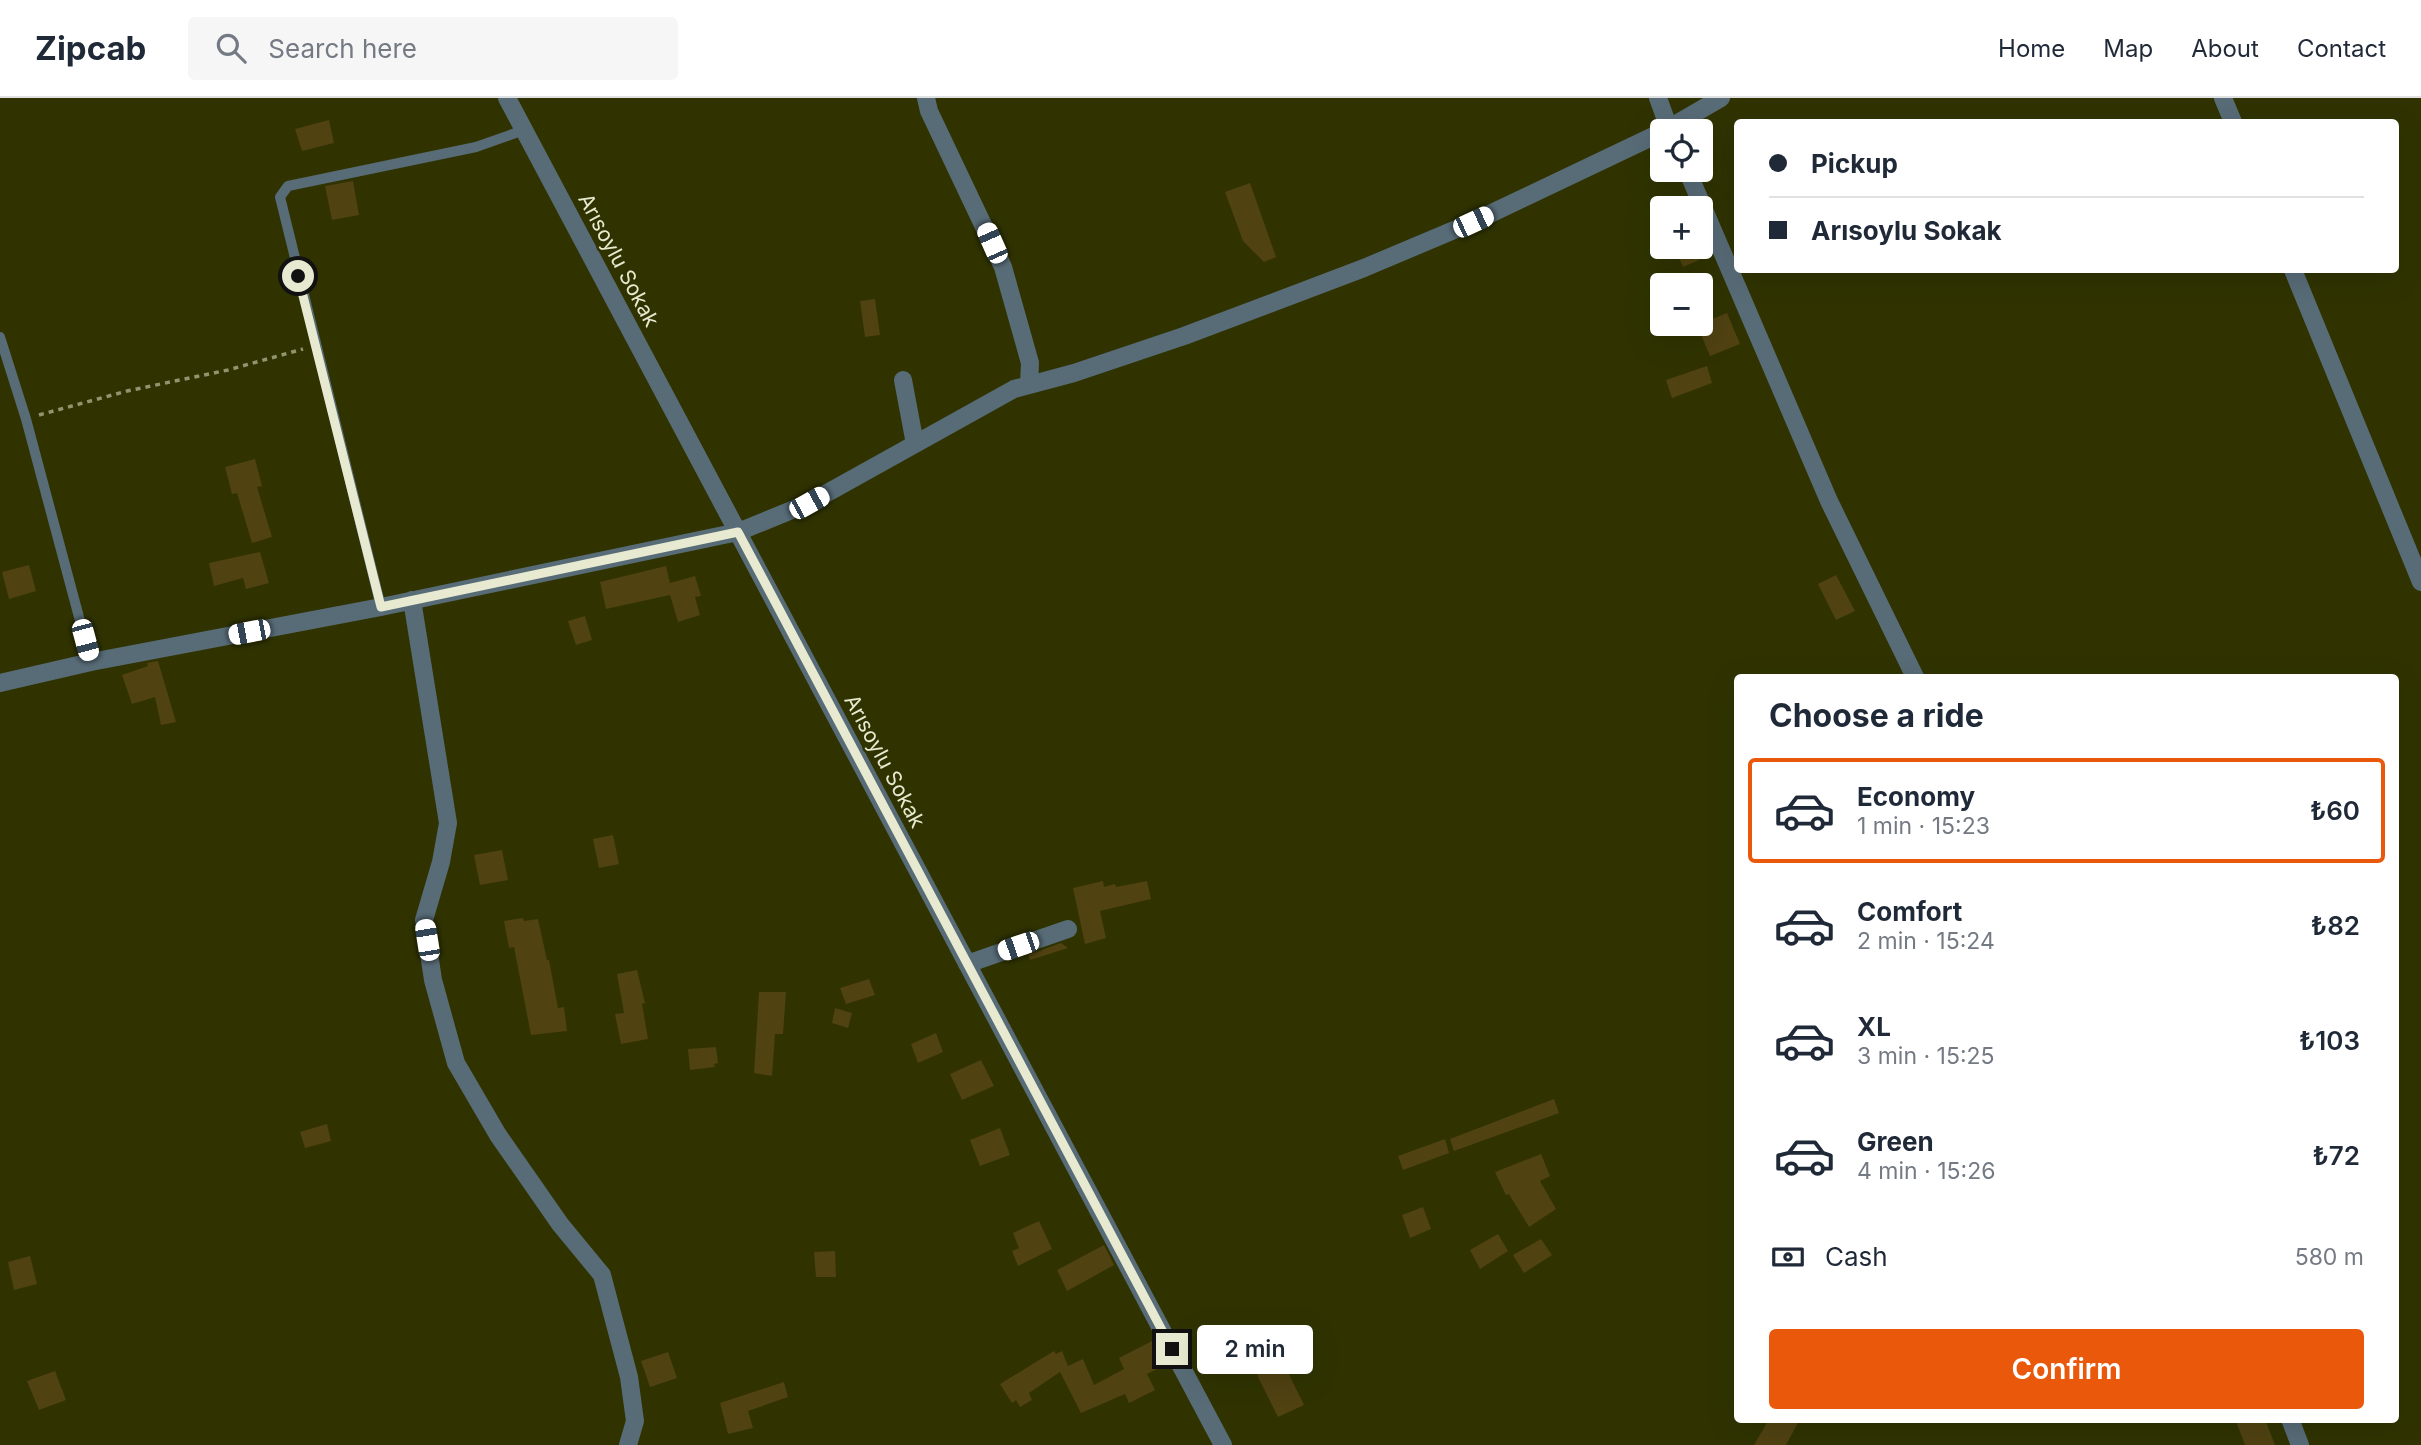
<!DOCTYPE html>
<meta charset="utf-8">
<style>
body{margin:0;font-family:Inter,sans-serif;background:#f6f6f7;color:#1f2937;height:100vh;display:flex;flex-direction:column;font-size:26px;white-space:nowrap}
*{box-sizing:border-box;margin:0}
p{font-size:23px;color:#747a83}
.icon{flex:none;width:38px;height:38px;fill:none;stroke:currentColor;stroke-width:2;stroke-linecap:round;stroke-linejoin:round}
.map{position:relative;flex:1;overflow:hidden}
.side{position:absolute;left:1734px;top:576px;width:665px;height:749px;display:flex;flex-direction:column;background:#fff;border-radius:7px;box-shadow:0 7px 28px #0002}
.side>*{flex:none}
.guide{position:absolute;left:1734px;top:21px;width:665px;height:154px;border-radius:7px;box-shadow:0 7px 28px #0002;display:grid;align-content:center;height:154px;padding:0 35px;background:#fff}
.tools{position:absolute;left:1650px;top:21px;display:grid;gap:14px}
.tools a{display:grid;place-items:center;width:63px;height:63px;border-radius:7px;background:#fff;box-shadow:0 7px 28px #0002;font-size:35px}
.end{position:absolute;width:32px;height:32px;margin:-16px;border:9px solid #e7ead0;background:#111;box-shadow:0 0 0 4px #111}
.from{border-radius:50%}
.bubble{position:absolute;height:49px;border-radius:7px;background:#fff;box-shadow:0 7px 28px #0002;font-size:23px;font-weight:600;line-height:49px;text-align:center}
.car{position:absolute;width:21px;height:42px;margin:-21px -10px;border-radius:9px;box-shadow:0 0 5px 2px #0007;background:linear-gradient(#fff 24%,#345 0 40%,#fff 0 76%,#345 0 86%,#fff 0)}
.guide b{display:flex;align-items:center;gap:24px;height:66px;font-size:26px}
.guide b+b{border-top:2px solid #e0e1e3}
.guide i{width:18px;height:18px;background:#1f2937}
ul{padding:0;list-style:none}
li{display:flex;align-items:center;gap:21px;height:105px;margin:0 14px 10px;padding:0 21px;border:4px solid transparent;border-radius:7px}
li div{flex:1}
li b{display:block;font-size:26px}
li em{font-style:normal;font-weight:600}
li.active{border-color:#ea580c}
li>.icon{width:63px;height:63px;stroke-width:1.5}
h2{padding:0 35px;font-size:32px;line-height:84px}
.pay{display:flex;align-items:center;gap:18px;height:77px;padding:0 35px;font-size:26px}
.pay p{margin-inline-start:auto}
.action{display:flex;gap:14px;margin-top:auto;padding:14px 35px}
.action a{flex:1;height:80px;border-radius:7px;background:#ea580c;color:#fff;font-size:28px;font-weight:600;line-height:80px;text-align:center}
header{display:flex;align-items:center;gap:42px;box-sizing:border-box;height:98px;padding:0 35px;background:#fff;border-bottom:2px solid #e0e1e3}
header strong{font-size:33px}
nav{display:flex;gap:38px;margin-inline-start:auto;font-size:24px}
.search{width:490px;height:63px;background:#f6f6f7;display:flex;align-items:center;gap:18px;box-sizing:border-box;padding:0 24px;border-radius:7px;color:#747a83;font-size:26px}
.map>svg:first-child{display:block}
</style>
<header>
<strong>Zipcab</strong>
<div class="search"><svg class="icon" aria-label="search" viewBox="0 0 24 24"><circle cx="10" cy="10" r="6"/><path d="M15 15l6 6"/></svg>Search here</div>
<nav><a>Home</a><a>Map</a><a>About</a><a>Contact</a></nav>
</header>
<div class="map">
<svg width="2421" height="1347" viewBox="0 0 2421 1347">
<rect width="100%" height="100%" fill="#303300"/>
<path fill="#504211" d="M329 22 334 45 302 53 295 31Z
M353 83 359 117 332 122 325 88Z
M1250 85 1276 159 1264 164 1243 143 1225 94Z
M1686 149H1693L1699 162 1683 169 1676 153Z
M875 201 880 237 865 239 860 203Z
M1727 215 1740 246 1710 258 1697 227Z
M1707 268 1712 285 1672 300 1666 282Z
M255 361 262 388 257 389 272 439 252 445 237 395 232 396 225 369Z
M260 454 269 485 246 491 243 480 214 488 209 465Z
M29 467 36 493 9 501 2 474Z
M666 468 670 485 695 478 701 498 695 499 700 517 678 524 670 497 606 511 600 484Z
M1836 477 1855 513 1836 522 1818 486Z
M585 518 592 542 576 547 568 523Z
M158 563 176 624 161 627 155 599 132 606 122 577 148 568 147 565Z
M613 737 619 766 599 770 593 741Z
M502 752 508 782 480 787 474 757Z
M1103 783 1104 789 1115 786 1116 789 1147 783 1151 801 1100 813 1106 840 1085 846 1073 790Z
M523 820 524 823 538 821 547 862H549L558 910 564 909 567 933 531 937 514 849 509 850 504 823Z
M1061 845 1068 850 1030 862 1028 857Z
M637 872 645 905 642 906 648 941 621 946 615 916 624 915 617 876Z
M869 881 875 897 846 906 840 890Z
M759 894H786L783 936H775L772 978 754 975Z
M835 910 852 915 848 930 832 925Z
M936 935 943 954 918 965 911 946Z
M716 949 718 965 714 966 715 969 690 972 688 951Z
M981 962 994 988 962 1002 950 976Z
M1554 1001 1559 1015 1454 1053 1450 1041Z
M327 1026 331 1043 305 1050 300 1034Z
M1000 1030 1010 1057 980 1068 970 1042Z
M1445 1041 1449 1055 1403 1072 1398 1058Z
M1541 1056 1550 1078 1540 1083 1556 1111 1529 1129 1509 1096 1506 1097 1495 1074Z
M1423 1109 1431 1131 1410 1140 1402 1117Z
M1039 1123 1052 1151 1018 1168 1012 1153 1019 1150 1013 1135Z
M1498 1136 1508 1153 1480 1171 1470 1152Z
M1541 1141 1552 1157 1524 1175 1513 1157Z
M1104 1147 1114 1167 1067 1193 1057 1172Z
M835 1153 836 1179H816L814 1154Z
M30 1158 37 1186 14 1192 8 1164Z
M1154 1242 1167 1266 1147 1276 1155 1292 1129 1305 1125 1296 1081 1315 1060 1274 1029 1295 1032 1302 1020 1309 1016 1302 1012 1305 1000 1286 1054 1253 1056 1256 1062 1253 1068 1268 1083 1261 1094 1287 1124 1271 1119 1260Z
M668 1254 677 1280 650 1289 641 1263Z
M1283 1264 1304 1307 1278 1319 1257 1277Z
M55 1273 66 1302 39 1312 27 1283Z
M784 1284 788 1299 748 1313 753 1330 728 1336 720 1305Z
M1769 1321H1800L1786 1347H1754Z
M2235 1321H2265L2275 1347H2245Z"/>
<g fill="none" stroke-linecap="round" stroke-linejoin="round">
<path stroke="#91946e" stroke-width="3.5" stroke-dasharray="5 5" stroke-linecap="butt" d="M39 317 127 293 228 272 303 251"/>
<path stroke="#586c78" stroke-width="10" d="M0 239 26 321 91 564
M381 509 280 99 288 88 476 49 524 32"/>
<path stroke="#586c78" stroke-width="18" d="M507 0 1223 1347
M926 0 929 13 1003 169 1030 265 1029 287
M1658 0 1670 33
M2223 0 2233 24
M1664 33 1721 0
M1687 72 1829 403 1915 579
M2293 172 2421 484
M903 282 915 346
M412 502 448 725 441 764 424 822 433 882 456 965 498 1037 560 1126 602 1177 629 1279 635 1323 628 1347
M0 585 91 564 381 509 738 434 809 405 1014 291 1074 275 1184 238 1364 170 1473 124 1662 34
M967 866 1068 831
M2290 1321 2300 1347"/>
</g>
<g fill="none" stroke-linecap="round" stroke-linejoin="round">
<path stroke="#e7ead0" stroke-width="9" d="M298 178 381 509 738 434 1172 1251"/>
</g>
<g text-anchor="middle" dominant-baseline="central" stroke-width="5" stroke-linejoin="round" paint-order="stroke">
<g font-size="21" fill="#e7ead0" stroke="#303300">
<text transform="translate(619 162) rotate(62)">Arısoylu Sokak</text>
<text transform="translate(885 663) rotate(62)">Arısoylu Sokak</text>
</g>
</g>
</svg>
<div class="tools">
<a><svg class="icon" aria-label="locate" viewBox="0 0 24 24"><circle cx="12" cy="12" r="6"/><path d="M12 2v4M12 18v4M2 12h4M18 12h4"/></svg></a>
<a>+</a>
<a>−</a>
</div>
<i class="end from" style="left:298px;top:178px"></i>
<i class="end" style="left:1172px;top:1251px"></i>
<div class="bubble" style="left:1197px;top:1227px;width:116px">2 min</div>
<i class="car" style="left:1473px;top:124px;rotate:65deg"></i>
<i class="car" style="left:992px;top:145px;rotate:336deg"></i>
<i class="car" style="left:809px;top:405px;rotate:61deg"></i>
<i class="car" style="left:249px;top:534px;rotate:259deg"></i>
<i class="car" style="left:85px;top:542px;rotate:165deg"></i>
<i class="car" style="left:427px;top:842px;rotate:351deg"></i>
<i class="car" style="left:1018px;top:848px;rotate:251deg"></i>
<div class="guide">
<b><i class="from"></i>Pickup</b>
<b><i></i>Arısoylu Sokak</b>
</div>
<section class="side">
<h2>Choose a ride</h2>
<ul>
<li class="active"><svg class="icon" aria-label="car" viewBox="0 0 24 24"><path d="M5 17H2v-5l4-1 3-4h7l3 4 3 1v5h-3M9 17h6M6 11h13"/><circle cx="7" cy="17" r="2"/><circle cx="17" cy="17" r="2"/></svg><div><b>Economy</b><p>1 min · 15:23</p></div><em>₺60</em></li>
<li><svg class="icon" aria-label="car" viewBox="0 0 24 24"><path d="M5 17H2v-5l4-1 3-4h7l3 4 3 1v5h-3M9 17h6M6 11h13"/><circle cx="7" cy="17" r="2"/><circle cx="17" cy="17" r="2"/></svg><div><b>Comfort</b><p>2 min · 15:24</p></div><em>₺82</em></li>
<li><svg class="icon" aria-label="car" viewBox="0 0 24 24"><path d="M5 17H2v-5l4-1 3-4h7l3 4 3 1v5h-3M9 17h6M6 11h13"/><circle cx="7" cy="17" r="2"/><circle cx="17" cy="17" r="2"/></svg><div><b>XL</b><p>3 min · 15:25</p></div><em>₺103</em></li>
<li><svg class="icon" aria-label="car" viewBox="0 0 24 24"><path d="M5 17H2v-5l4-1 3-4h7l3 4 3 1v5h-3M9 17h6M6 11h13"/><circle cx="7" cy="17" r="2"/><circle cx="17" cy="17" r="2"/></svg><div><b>Green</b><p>4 min · 15:26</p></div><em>₺72</em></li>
</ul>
<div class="pay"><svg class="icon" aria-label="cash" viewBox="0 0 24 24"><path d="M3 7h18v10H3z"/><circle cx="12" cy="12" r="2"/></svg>Cash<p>580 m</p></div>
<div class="action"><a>Confirm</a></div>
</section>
</div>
